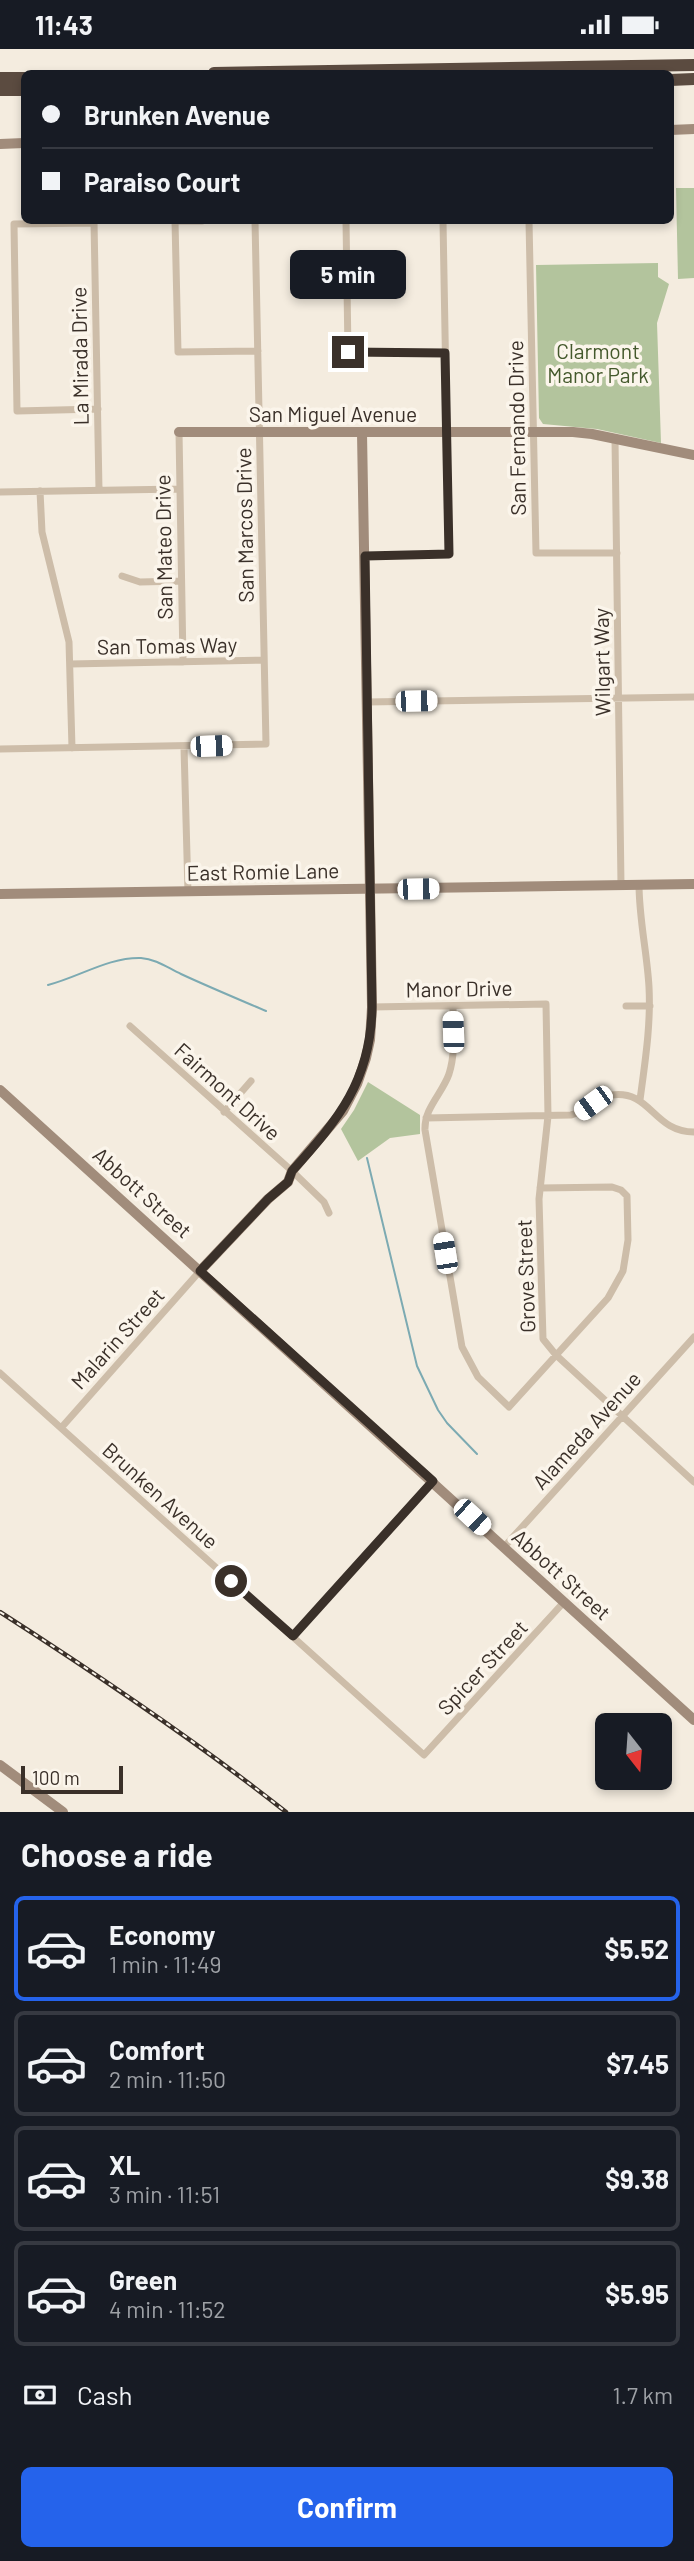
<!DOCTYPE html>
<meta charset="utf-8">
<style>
body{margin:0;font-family:Barlow,sans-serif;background:#20242c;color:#f1f3f6;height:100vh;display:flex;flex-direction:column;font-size:26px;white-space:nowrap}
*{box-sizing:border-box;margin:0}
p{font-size:23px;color:#9ea1a6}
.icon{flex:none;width:38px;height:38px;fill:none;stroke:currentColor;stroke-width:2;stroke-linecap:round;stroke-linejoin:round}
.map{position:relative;height:1763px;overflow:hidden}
.side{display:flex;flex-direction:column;background:#171b24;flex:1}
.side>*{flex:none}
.banner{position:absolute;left:21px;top:21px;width:653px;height:154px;border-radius:10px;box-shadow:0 4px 10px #0003;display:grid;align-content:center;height:154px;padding:0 21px;background:#171b24}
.needle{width:46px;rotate:163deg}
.controls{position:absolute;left:595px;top:1664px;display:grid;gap:14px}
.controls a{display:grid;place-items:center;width:77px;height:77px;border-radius:10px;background:#171b24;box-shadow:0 4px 10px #0003;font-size:35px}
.scale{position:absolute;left:21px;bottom:18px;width:102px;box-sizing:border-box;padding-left:7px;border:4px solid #3a3029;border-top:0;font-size:19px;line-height:24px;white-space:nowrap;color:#3a3029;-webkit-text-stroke:5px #fbf5eb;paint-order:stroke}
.end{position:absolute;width:32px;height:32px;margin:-16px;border:9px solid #3a3029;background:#fff;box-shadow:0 0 0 4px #fff}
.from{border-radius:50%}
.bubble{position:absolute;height:49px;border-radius:10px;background:#171b24;box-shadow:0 4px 10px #0003;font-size:23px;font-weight:700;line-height:49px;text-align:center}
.car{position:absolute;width:21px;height:42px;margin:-21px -10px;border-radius:9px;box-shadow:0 0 5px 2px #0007;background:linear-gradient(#fff 24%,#345 0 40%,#fff 0 76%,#345 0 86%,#fff 0)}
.banner b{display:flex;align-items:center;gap:24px;height:66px;font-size:26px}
.banner b+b{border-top:2px solid #363941}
.banner i{width:18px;height:18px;background:#f1f3f6}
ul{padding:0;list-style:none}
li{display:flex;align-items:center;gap:21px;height:105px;margin:0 14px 10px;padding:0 7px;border:4px solid #363941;border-radius:10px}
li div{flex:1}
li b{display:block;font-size:26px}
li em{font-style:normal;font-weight:700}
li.active{border-color:#2563eb}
li>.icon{width:63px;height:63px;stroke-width:1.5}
h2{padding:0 21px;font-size:32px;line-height:84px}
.pay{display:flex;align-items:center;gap:18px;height:77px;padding:0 21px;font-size:26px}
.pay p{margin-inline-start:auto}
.cta{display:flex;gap:14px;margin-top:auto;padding:14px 21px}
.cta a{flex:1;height:80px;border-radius:10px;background:#2563eb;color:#fff;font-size:28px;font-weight:700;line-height:80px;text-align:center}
.status{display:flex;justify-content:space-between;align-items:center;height:49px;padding:0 35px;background:#171b24;direction:ltr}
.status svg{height:19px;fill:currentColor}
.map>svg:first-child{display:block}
</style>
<div class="status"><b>11:43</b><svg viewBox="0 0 49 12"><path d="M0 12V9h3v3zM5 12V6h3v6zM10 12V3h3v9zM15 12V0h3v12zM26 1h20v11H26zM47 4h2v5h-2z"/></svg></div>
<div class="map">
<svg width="694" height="1763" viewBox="0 0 694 1763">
<rect width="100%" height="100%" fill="#f4ecdf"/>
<path fill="#b3c49d" d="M676 139H694V229L678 230Z
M658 214V228L669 235 657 274 661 394 597 380 543 375 539 369 536 216Z
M368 1033 420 1066V1085L390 1089 358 1112 341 1080 354 1061Z"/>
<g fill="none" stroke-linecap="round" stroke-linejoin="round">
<path stroke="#7caab2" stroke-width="2" d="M48 936C79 928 109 908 141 909 156 910 168 919 181 925 209 938 238 950 266 962
M367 1109 417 1317 438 1361 447 1374 477 1405"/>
<path stroke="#cdbda9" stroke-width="7" d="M94 172 99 441
M202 172H175L178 303 258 302
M346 172 348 303 445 304
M529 172 536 504H617
M94 174 14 175 17 362 98 360
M179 383 183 613
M615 390 621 836
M40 442 42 483 69 593 72 699
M0 443 180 440
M365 507 449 505 443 172
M122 527 140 533 181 532
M70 615 264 611
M367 653 694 648
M184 698 188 843
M0 700 266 695 255 172
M639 835C639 870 647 903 649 938 651 976 645 1013 640 1051
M453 957C453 980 456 1003 449 1025 442 1045 424 1059 425 1081L462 1298 478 1328 509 1358 608 1249 623 1222 628 1191 627 1147 621 1141 612 1138 540 1139
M626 957H650
M372 958 546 955 548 1067 539 1150 543 1290 556 1306 694 1433
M130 977 292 1122 324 1153 329 1164
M224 1063 251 1032
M426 1069 571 1066C586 1062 595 1049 611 1046 651 1040 653 1083 694 1083
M0 1324 424 1706 564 1553
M61 1379 200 1222
M504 1498 694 1288
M293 1587 433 1432"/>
<path stroke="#a18c7b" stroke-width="10" d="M670 81 694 80
M0 95 24 94
M179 383H573L592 385 694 406
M0 845 694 835
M0 1041 694 1671
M200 1222 268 1150 288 1133 292 1122 343 1062 357 1035 366 1009 370 991 372 958 362 384
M0 1716 63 1763"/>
<path stroke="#5b4b40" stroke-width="12" d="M214 24 694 16
M0 29H24
M670 31 694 30
M0 41H24"/>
<g stroke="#3a3029" stroke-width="4.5">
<path id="rail" d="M0 1563C98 1626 195 1691 286 1763"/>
</g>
<use href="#rail" stroke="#fbf5eb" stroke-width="2" stroke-dasharray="5" stroke-linecap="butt"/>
</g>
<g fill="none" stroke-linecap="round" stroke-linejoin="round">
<path stroke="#3a3029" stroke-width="9" d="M231 1532 293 1587 433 1432 200 1222 268 1150 288 1133 292 1122C339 1070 371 1031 372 958L365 507 449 505 445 304 348 303"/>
</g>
<g text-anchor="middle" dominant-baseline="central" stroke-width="7" stroke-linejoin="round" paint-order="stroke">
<g font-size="21" fill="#44592c" stroke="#fbf5eb">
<text x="598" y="301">Clarmont<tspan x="598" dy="24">Manor Park</tspan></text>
</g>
<g font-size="21" fill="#3a3029" stroke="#fbf5eb">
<text transform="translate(79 307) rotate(-91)">La Mirada Drive</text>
<text x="333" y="364">San Miguel Avenue</text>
<text transform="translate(516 379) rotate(-91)">San Fernando Drive</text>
<text transform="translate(244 476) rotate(-91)">San Marcos Drive</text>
<text transform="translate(163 498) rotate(-91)">San Mateo Drive</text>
<text transform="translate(167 596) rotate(-1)">San Tomas Way</text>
<text transform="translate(601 613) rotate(-91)">Wilgart Way</text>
<text transform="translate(263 822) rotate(-1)">East Romie Lane</text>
<text transform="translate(459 939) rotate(-1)">Manor Drive</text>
<text transform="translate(228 1042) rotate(42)">Fairmont Drive</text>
<text transform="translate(143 1143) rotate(42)">Abbott Street</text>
<text transform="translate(525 1227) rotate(-92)">Grove Street</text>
<text transform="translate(117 1289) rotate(-48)">Malarin Street</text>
<text transform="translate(586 1381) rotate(-48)">Alameda Avenue</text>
<text transform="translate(161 1446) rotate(42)">Brunken Avenue</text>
<text transform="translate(562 1525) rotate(42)">Abbott Street</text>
<text transform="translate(482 1618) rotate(-47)">Spicer Street</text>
</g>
</g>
</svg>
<div class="controls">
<a><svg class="needle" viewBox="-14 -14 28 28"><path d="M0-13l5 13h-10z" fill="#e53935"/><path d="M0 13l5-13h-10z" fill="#9ea1a6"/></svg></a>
</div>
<div class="scale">100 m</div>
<i class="end from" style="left:231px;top:1532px"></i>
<i class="end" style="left:348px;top:303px"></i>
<div class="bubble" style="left:290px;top:201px;width:116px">5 min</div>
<i class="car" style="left:416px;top:652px;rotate:89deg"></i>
<i class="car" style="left:211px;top:697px;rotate:88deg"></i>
<i class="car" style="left:418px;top:840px;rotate:89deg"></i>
<i class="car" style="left:453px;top:983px;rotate:358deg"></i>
<i class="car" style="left:593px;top:1054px;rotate:234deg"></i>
<i class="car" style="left:445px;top:1204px;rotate:351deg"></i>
<i class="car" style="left:472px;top:1468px;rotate:133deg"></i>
<div class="banner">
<b><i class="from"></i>Brunken Avenue</b>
<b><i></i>Paraiso Court</b>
</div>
</div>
<section class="side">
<h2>Choose a ride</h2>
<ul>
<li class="active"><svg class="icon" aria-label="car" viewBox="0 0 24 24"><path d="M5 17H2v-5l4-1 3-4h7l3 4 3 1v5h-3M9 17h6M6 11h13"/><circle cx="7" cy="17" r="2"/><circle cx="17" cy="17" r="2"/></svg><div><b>Economy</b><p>1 min · 11:49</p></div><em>$5.52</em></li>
<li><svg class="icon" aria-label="car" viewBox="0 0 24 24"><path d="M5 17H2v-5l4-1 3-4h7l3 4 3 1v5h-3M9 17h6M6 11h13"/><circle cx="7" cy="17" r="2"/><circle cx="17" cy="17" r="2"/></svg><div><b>Comfort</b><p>2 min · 11:50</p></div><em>$7.45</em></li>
<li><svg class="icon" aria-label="car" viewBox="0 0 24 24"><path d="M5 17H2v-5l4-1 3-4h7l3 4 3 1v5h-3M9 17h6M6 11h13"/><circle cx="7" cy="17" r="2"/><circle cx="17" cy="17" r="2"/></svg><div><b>XL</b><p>3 min · 11:51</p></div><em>$9.38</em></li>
<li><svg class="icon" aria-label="car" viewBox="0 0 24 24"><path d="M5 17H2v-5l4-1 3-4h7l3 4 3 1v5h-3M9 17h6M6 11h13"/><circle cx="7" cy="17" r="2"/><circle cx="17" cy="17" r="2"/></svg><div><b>Green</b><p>4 min · 11:52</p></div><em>$5.95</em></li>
</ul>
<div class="pay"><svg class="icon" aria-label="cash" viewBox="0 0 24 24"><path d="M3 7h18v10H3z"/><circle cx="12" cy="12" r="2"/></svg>Cash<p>1.7 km</p></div>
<div class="cta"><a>Confirm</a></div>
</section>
